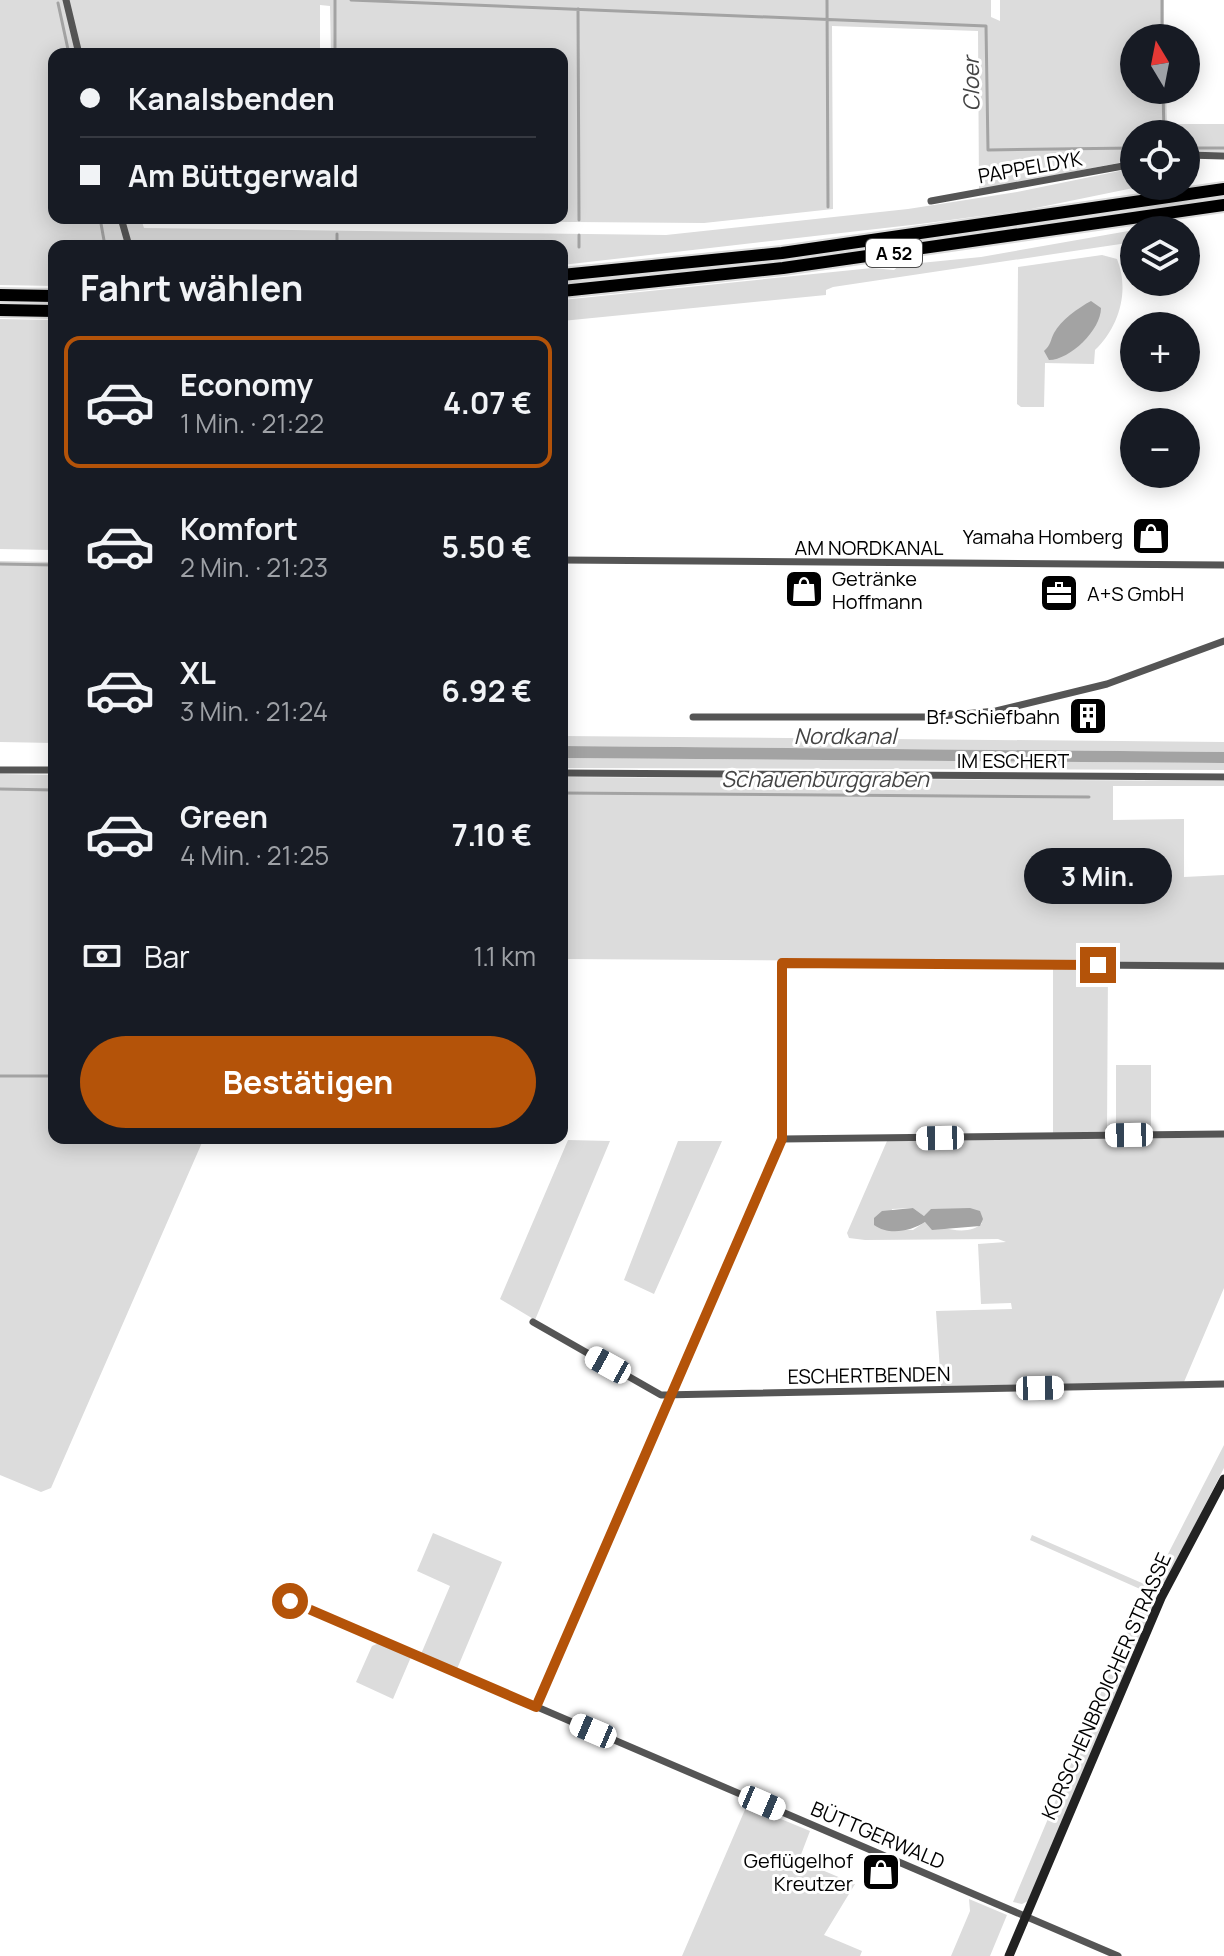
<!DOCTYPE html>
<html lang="de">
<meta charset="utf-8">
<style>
body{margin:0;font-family:Manrope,sans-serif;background:#242831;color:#f1f3f6;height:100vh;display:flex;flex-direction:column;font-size:30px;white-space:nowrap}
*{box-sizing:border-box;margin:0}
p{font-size:26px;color:#9ea1a6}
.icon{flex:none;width:44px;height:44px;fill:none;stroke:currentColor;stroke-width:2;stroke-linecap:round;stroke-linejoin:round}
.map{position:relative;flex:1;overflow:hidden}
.sheet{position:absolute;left:48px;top:240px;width:520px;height:904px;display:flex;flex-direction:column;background:#171b24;border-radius:16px;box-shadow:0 4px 20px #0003}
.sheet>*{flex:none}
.top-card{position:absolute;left:48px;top:48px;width:520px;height:176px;border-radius:16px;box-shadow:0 4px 20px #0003;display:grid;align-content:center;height:176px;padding:0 32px;background:#171b24}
.needle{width:52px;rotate:350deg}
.fabs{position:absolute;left:1120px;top:24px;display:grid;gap:16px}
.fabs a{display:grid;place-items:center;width:80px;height:80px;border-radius:50%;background:#171b24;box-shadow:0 4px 20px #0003;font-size:40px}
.end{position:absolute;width:36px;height:36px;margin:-18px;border:10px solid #b45309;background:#fff;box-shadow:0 0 0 4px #fff}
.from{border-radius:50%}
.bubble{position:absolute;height:56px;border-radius:28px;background:#171b24;box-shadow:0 4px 20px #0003;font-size:26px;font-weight:700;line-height:56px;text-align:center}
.car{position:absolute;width:24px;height:48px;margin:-24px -12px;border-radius:10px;box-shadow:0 0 6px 2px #0007;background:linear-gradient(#fff 24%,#345 0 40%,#fff 0 76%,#345 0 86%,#fff 0)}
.top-card b{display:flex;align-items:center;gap:28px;height:76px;font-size:30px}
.top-card b+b{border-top:2px solid #363941}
.top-card i{width:20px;height:20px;background:#f1f3f6}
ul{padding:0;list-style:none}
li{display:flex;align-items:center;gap:24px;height:132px;margin:0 16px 12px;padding:0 16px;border:4px solid transparent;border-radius:16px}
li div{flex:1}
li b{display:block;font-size:30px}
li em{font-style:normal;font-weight:700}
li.active{border-color:#b45309}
li>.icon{width:72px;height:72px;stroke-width:1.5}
h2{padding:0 32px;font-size:36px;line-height:96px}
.pay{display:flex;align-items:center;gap:20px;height:88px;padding:0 32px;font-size:30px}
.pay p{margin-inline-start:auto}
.action{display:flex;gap:16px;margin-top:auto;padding:16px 32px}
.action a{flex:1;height:92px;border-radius:48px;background:#b45309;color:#fff;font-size:32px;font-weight:700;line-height:92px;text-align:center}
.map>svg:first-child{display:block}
</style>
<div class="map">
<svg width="1224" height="1956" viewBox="0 0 1224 1956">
<rect width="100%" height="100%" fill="#fff"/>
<path fill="#dcdcdc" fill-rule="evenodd" d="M0 0H991V17L1000 21V0H1164V38H1134V90H1166L1167 124H1224V152H1186V134H1134V160L979 190 978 31 832 26 833 209 704 223 333 220 562 218V54H331L330 6 320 5V54H54V218H323L320 222 313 223 142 222 144 228 666 235 908 209 1017 192 1134 168V186H1143L1026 210 920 224 562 265V246H54V286L0 285Z
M1134 230V242L833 287 826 290V295L562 321V300L872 268 894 270 900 265 981 257Z
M1102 255 1117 259C1130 291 1119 327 1095 350L1094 364 1045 363 1044 407H1021L1017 404 1018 267Z
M0 319 54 320 53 550 0 549Z
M0 561 54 562V743L0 742Z
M562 736 1224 742V752L562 746Z
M562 758 1224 763V770L562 768Z
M0 774 54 775V1138H204L51 1488 41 1492 0 1475Z
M562 777 1224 781V786H1113V820L1184 819V877L1224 875V963L562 959Z
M1053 967 1108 968 1107 1133 1053 1134Z
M1116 1065H1151V1128H1116Z
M1224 1137V1288L1184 1382 941 1386 936 1311 1012 1309 1011 1303 981 1304 978 1244 1006 1242 998 1239 865 1240 849 1238 847 1233 887 1141ZM913 1208 924 1216C954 1205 955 1210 982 1223 969 1237 941 1228 925 1222L913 1230 888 1229 892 1209Z
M568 1140 610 1141 535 1320 500 1299Z
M678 1141H722L654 1294 624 1280Z
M1224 1445V1468L1162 1589 1152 1588 1150 1592 1157 1599 1028 1901 1022 1904 1013 1902 1124 1638 1149 1593 1030 1540 1032 1535 1151 1587Z
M433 1533 502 1562 457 1669 421 1654 450 1586 417 1571Z
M379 1643 411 1657 393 1699 356 1682 372 1646Z
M747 1805 810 1831 797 1865 815 1871 822 1870 855 1884 824 1935 862 1951 860 1956H682Z
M969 1899 1007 1915 990 1956H951L970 1911Z"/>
<path fill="#a3a3a3" d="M1091 301 1101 308C1101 330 1070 360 1049 360L1044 351C1051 345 1050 341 1054 333 1061 320 1078 308 1091 301Z
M562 746 1224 752V763L562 758Z
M913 1208 924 1216 931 1209 970 1208 980 1211 983 1219 980 1226 932 1230 925 1222C911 1231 889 1236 874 1225V1218L882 1211Z"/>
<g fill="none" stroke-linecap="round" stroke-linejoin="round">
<path stroke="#a3a3a3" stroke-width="3" d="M335 0V54
M351 0 986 26 988 150 1134 148
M827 0 828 207
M1162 0V38
M58 3 69 54
M578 9 579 220
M1163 90 1164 134
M1186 148H1224
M100 218 105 246
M337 234V246
M579 235V247
M0 564 54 565
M0 789 54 790
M562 793 1089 797
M0 1076H54"/>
<g stroke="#dbdbdb" stroke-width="16">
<path id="highway" d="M562 275 782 253 1224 189
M562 291 783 268 1224 205
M0 295 54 296
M0 310 54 311"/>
</g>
<path stroke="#555" stroke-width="7" d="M66 0 79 54
M1186 155 1224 156
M931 201 1134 164
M121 218 129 246
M562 560 1224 565
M693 717H931L996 711 1107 684 1224 641
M0 770H54
M562 773 1224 777
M782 1139 1224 1134
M533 1322 661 1395 1224 1384
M290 1601 1118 1956
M536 1707 782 1139V963L1224 966"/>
<path stroke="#222" stroke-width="9" d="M1009 1956 1161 1598 1224 1479"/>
<use href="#highway" stroke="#000" stroke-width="12"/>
</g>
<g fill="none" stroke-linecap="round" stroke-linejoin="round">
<path stroke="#b45309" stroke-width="10" d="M290 1601 536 1707 782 1139V963L1098 965"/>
</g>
<defs>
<g id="shop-square" transform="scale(2)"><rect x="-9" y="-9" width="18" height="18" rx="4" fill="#000" stroke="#fff"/><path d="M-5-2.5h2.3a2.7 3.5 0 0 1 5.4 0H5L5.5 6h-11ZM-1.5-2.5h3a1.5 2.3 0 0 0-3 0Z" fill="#fff"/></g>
<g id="office-square" transform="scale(2)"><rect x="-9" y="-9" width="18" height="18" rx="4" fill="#000" stroke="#fff"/><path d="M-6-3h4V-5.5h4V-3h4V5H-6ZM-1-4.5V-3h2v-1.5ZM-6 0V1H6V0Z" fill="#fff"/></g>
<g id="building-square" transform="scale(2)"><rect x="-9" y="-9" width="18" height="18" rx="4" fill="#000" stroke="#fff"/><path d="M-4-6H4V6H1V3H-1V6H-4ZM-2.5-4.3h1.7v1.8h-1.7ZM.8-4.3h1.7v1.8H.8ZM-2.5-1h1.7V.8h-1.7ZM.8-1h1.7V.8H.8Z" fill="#fff"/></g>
</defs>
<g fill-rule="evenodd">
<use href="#shop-square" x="1151" y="536"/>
<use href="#shop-square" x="804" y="589"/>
<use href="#office-square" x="1059" y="593"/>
<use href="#building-square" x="1088" y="716"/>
<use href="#shop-square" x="881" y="1872"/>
</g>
<g text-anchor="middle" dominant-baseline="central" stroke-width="6" stroke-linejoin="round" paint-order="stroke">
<rect fill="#fff" stroke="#4c4c4c" stroke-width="2" x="866" y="239" width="56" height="28" rx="6"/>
<g font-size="18" font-weight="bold" fill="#000">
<text x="894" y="253">A 52</text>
</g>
<g font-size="20" fill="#000" stroke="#fff">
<text transform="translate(1030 167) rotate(-10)">PAPPELDYK</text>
<text x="869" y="547">AM NORDKANAL</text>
<text x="1013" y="760">IM ESCHERT</text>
<text transform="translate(869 1375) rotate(-1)">ESCHERTBENDEN</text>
<text transform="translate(1106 1686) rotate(-66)">KORSCHENBROICHER STRASSE</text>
<text transform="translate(878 1835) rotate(23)">BÜTTGERWALD</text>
</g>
<g font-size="20" fill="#000" stroke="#fff" text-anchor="end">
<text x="1123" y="536">Yamaha Homberg</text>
<text x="832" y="578" text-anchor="start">Getränke<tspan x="832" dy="23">Hoffmann</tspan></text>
<text x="1087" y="593" text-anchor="start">A+S GmbH</text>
<text x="1060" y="716">Bf. Schiefbahn</text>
<text x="853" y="1860">Geflügelhof<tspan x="853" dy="23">Kreutzer</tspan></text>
</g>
<g font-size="22" font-style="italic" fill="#444" stroke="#fff">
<text transform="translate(971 84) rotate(-91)">Cloer</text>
<text x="845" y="736">Nordkanal</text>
<text x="825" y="779">Schauenburggraben</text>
</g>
</g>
</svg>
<div class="fabs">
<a><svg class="needle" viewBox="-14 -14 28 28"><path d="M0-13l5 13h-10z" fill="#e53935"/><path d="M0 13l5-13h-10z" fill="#9ea1a6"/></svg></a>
<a><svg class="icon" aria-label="locate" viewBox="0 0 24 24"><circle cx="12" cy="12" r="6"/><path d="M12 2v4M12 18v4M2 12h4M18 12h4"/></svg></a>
<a><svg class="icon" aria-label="layers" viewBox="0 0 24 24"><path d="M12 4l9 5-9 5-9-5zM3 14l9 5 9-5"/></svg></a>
<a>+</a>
<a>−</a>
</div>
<i class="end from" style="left:290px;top:1601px"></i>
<i class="end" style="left:1098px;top:965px"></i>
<div class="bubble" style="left:1024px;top:848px;width:148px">3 Min.</div>
<i class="car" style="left:1129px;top:1135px;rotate:269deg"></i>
<i class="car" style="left:940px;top:1138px;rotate:269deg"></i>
<i class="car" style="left:608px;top:1365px;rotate:299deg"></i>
<i class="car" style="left:1040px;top:1388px;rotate:89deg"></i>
<i class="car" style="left:593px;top:1731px;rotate:293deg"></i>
<i class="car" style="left:762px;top:1803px;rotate:113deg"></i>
<div class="top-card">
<b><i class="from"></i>Kanalsbenden</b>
<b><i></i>Am Büttgerwald</b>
</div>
<section class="sheet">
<h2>Fahrt wählen</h2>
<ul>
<li class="active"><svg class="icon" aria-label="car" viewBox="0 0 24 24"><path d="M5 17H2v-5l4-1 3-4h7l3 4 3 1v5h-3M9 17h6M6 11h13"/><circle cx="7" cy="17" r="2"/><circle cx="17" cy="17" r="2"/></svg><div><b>Economy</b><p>1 Min. · 21:22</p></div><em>4.07 €</em></li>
<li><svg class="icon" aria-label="car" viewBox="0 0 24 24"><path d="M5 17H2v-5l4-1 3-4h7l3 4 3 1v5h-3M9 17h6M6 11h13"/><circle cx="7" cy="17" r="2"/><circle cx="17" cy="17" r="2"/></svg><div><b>Komfort</b><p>2 Min. · 21:23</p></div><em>5.50 €</em></li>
<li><svg class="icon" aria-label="car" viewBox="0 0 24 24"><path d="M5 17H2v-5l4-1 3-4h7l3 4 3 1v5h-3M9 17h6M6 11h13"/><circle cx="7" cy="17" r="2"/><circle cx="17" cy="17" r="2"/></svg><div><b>XL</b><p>3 Min. · 21:24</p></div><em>6.92 €</em></li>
<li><svg class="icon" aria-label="car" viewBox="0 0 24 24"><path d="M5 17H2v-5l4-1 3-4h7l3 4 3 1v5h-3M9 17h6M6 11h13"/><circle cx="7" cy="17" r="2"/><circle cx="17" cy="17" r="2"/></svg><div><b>Green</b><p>4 Min. · 21:25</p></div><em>7.10 €</em></li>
</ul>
<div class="pay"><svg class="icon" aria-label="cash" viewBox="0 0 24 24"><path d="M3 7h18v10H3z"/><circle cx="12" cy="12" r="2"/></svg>Bar<p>1.1 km</p></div>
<div class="action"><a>Bestätigen</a></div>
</section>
</div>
